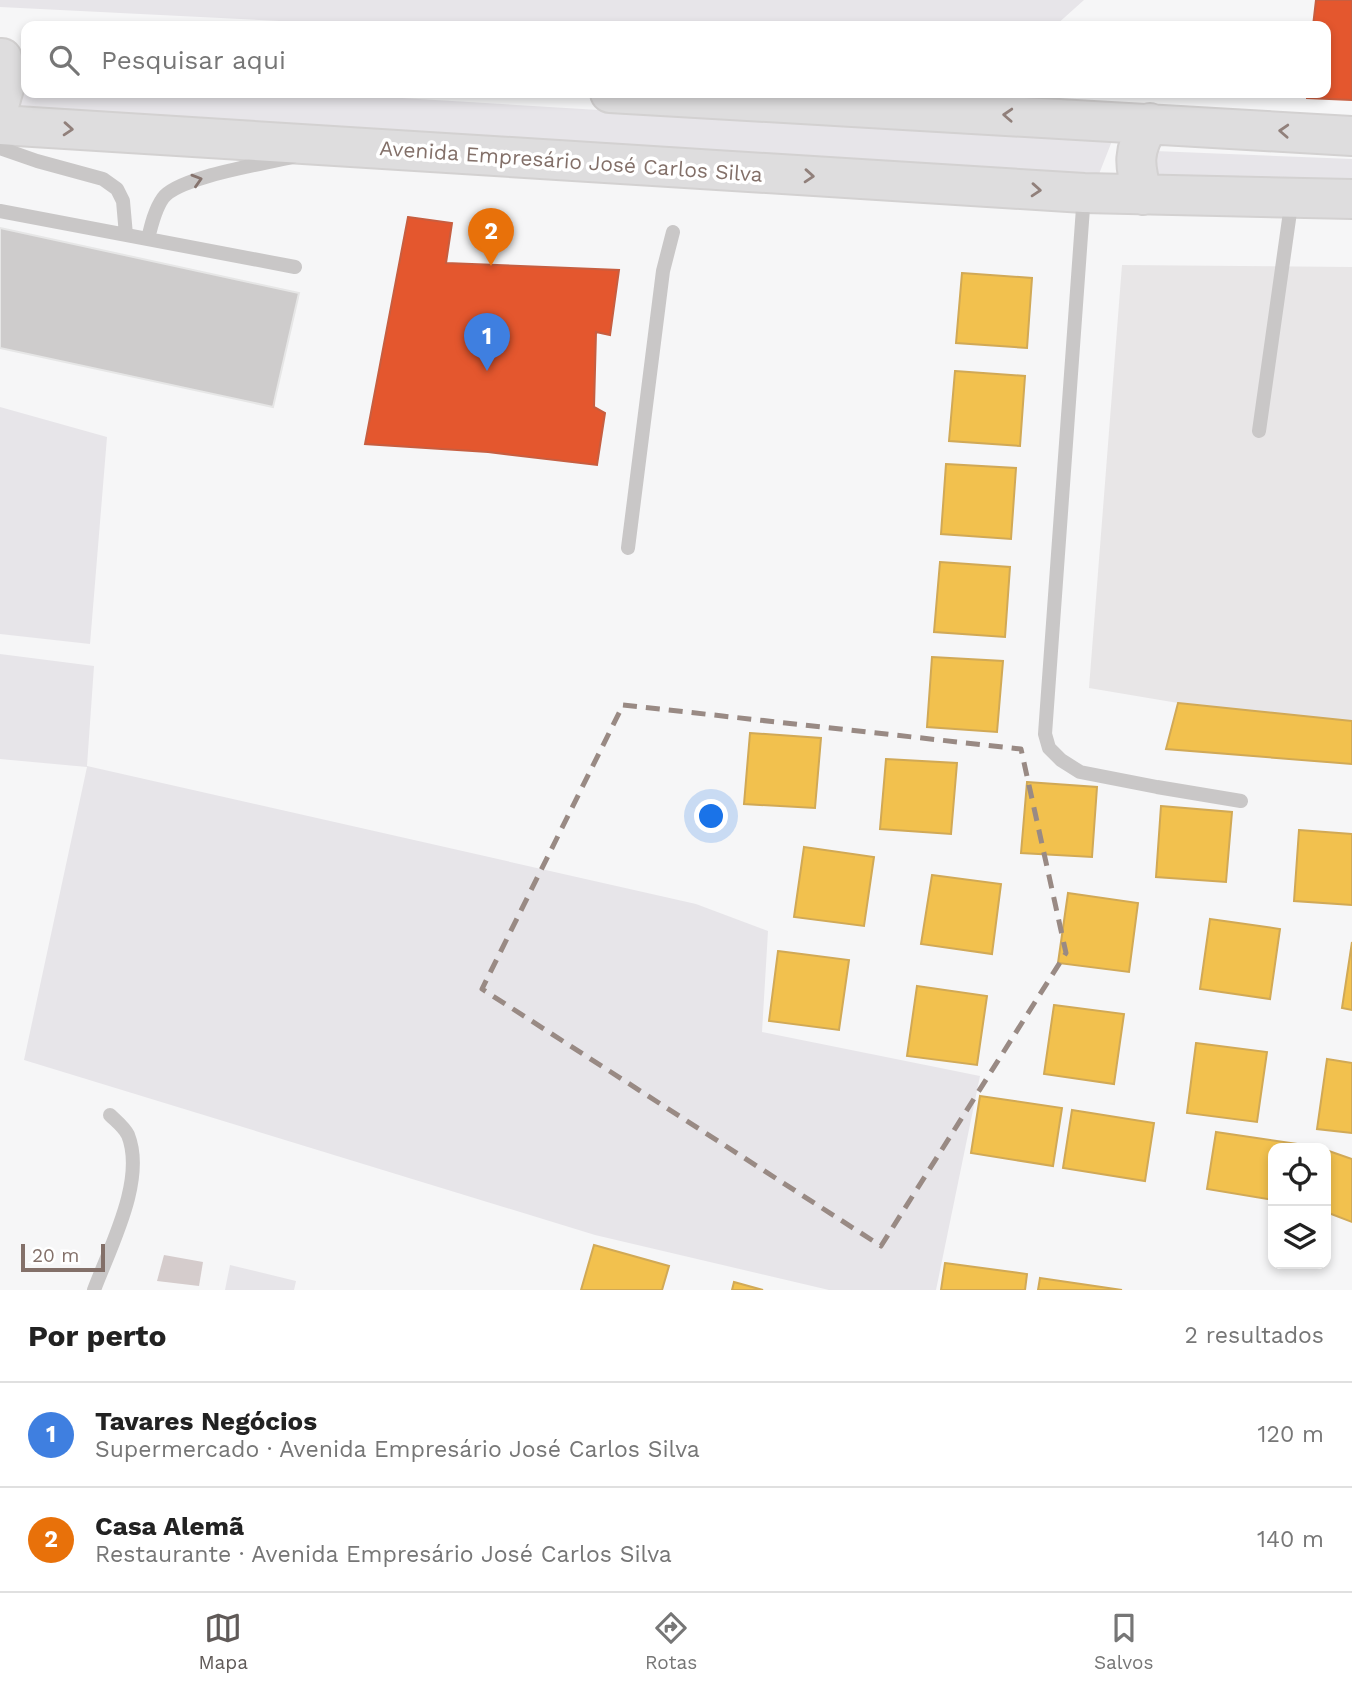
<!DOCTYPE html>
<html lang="pt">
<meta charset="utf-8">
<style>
body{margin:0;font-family:"Work Sans",sans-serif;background:#f2f2f2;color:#222}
.controls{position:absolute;right:21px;bottom:21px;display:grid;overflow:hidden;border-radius:14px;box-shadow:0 4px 10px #0003}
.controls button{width:63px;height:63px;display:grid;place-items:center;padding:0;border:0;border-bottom:2px solid #e0e0e0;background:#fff;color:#222;font:35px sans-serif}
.scale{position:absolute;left:21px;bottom:18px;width:84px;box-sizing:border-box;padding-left:7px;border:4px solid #837069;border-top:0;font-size:19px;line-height:24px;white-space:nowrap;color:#837069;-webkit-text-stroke:5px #fff;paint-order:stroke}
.you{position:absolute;left:712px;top:817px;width:24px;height:24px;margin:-18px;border:5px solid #fff;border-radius:50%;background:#1a73e8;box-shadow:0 0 0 10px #1a73e833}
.badge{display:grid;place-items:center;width:46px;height:46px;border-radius:50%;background:#605a58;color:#fff;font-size:23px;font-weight:700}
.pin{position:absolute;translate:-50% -58px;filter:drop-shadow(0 2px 4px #0008)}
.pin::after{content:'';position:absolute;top:37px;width:24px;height:21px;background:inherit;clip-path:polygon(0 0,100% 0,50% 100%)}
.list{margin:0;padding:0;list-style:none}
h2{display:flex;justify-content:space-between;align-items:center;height:91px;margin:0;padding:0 28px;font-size:30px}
h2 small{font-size:23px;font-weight:400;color:#767676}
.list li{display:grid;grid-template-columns:46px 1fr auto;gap:21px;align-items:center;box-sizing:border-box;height:105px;padding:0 28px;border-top:2px solid #e0e0e0}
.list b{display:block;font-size:26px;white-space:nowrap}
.list p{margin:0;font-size:23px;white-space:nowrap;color:#767676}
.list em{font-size:23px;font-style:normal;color:#767676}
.icon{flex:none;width:38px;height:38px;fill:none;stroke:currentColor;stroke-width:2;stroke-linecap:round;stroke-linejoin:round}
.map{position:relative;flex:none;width:1352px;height:1290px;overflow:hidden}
.search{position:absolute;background:#fff;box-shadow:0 4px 10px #0003;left:21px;right:21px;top:21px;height:77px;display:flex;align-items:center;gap:18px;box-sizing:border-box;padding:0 24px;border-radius:14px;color:#767676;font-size:26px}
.sheet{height:301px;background:#fff}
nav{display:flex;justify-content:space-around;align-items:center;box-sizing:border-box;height:98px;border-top:2px solid #e0e0e0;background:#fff;font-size:19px;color:#767676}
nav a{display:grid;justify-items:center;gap:4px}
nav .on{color:#605a58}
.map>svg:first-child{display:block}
.built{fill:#e8e6e7}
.green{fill:#e7e5e9}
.water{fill:#d5cccc}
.homes{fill:#f2c14e;stroke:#d1a956;stroke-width:2}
.shops{fill:#e4572e;stroke:#c75e40;stroke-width:2}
.building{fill:#cecccc;stroke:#e6e6e6;stroke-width:2}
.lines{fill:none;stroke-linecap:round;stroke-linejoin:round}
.secondary-casing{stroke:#d3d1d1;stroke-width:42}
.service{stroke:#c9c7c7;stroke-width:14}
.secondary{stroke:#deddde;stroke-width:38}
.oneway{stroke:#91807b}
.oneway2{stroke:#86746e}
.marked{fill:none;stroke:#998a84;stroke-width:5;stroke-dasharray:14 9;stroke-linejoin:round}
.labels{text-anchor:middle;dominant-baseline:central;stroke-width:7;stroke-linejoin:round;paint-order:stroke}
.street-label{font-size:21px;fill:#837069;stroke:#fff}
</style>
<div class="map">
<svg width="1352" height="1290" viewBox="0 0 1352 1290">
<rect width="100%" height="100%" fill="#f6f6f7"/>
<!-- built -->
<path class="built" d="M1122,265l230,2v454l-174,-18 -89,-15z"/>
<!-- green -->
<path class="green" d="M0,0h1084l-29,26h-675l-380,-19z
M22,75h4v18h293l793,48 -13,33 -1079,-68z
M1155,151l197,8v29l-198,-11z
M0,407l107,30 -17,207 -90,-10z
M0,654l94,12 -7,100 609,138 72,27 -6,101 218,44 -44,214h-107l-234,-55 -571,-175 63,-293 -87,-8z
M230,1265l66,16 -2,9h-69z"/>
<!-- water -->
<path class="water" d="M164,1255l39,7 -4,24 -42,-5z"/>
<!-- homes -->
<path class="homes" d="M962,273l70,5 -5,70 -71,-5z
M955,371l70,5 -5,70 -71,-5z
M946,464l70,4 -5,71 -70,-5z
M940,562l70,5 -5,70 -71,-5z
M932,657l71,4 -6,71 -70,-5z
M1178,703l174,18v43l-186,-15z
M750,733l71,5 -6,70 -71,-4z
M886,759l71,4 -6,71 -71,-5z
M1027,782l70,5 -5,70 -71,-4z
M1161,806l71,6 -6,70 -70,-5z
M1299,830l53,4v71l-58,-4z
M804,847l70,10 -10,69 -70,-9z
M932,875l69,9 -9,70 -71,-10z
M1068,893l70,10 -9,69 -71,-9z
M1210,919l70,10 -10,70 -70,-10z
M1352,942v68l-10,-2z
M778,951l71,9 -10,70 -70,-9z
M917,986l70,10 -10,69 -70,-9z
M1054,1005l70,9 -10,70 -70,-10z
M1196,1043l71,9 -10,70 -70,-9z
M1327,1059l25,4v70l-35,-4z
M980,1096l82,12 -9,58 -82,-13z
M1072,1110l82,13 -9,58 -82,-13z
M1216,1132l82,12 -1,4h-24v52l-66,-11z
M1326,1150l26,9v63l-26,-10z
M594,1245l75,21 -7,24h-81z
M945,1263l82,11 -2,16h-84z
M1040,1278l82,12h-84z
M734,1282l29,8h-31z"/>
<!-- shops -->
<path class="shops" d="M1316,0h36v100l-45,-2v-5h19v-67h-13z
M408,217l44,6 -6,40 173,7 -9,65 -14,-3 -2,75 11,6 -8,52 -109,-13 -123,-8z"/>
<!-- building -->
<path class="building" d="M0,228l299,65 -26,114 -273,-59z"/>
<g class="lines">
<!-- secondary casing -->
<g class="secondary-casing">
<path id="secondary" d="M610,93l742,43
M0,102l6,-21 -4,-23
M0,125l1084,68 268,6
M1143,195c-9,-29 -11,-45 7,-72"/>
</g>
<!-- service -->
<path class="service" d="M0,148l37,13 66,18 14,10 6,12 3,34
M1084,194l-39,540 4,14 12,12 19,12 77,15 84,14
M0,211l295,56
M148,239c3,-13 7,-30 15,-41 15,-21 101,-34 129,-41
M1259,431l33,-233
M628,548l35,-277 10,-39
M94,1290c16,-43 52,-110 34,-155 -4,-8 -12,-14 -18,-20"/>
<!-- secondary -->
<use href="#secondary" class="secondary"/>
</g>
<!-- one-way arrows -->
<defs><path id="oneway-chevron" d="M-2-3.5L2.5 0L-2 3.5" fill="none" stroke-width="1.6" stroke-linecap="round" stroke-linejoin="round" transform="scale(1.75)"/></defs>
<g class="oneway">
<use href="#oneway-chevron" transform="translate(1008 115) rotate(-177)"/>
<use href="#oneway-chevron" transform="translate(68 129) rotate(4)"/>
<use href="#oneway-chevron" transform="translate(1284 131) rotate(-177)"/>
<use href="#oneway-chevron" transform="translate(809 176) rotate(4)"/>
<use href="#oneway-chevron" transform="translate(1036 190) rotate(4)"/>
</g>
<use class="oneway2" href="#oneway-chevron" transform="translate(197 180) rotate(-17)"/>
<!-- marked area -->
<path class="marked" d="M623,705l398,44 45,204 -185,293 -399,-257z"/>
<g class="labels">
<!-- street labels -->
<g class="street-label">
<text transform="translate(571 161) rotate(4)">Avenida Empresário José Carlos Silva</text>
</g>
</g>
</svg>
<div class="controls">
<button><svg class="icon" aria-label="locate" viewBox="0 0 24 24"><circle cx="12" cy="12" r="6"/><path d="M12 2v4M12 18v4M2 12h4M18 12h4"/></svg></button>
<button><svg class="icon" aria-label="layers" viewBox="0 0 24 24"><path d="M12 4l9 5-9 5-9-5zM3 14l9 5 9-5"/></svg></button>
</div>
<div class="scale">20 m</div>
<div class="you"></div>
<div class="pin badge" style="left:487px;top:371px;background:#3f7fe0">1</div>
<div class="pin badge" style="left:491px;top:266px;background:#e8710a">2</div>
<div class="search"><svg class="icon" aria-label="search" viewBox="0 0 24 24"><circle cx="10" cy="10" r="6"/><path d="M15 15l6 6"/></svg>Pesquisar aqui</div>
</div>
<section class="sheet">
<h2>Por perto<small>2 resultados</small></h2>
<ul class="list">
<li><span class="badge" style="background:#3f7fe0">1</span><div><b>Tavares Negócios</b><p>Supermercado · Avenida Empresário José Carlos Silva</p></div><em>120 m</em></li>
<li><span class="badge" style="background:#e8710a">2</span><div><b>Casa Alemã</b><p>Restaurante · Avenida Empresário José Carlos Silva</p></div><em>140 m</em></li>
</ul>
</section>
<nav>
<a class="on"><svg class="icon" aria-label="map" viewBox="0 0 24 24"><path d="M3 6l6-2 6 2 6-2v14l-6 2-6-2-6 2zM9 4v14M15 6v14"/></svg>Mapa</a>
<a><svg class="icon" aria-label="directions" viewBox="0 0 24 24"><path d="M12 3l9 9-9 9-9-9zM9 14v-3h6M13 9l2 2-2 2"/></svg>Rotas</a>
<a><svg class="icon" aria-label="saved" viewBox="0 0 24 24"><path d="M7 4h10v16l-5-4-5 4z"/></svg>Salvos</a>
</nav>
